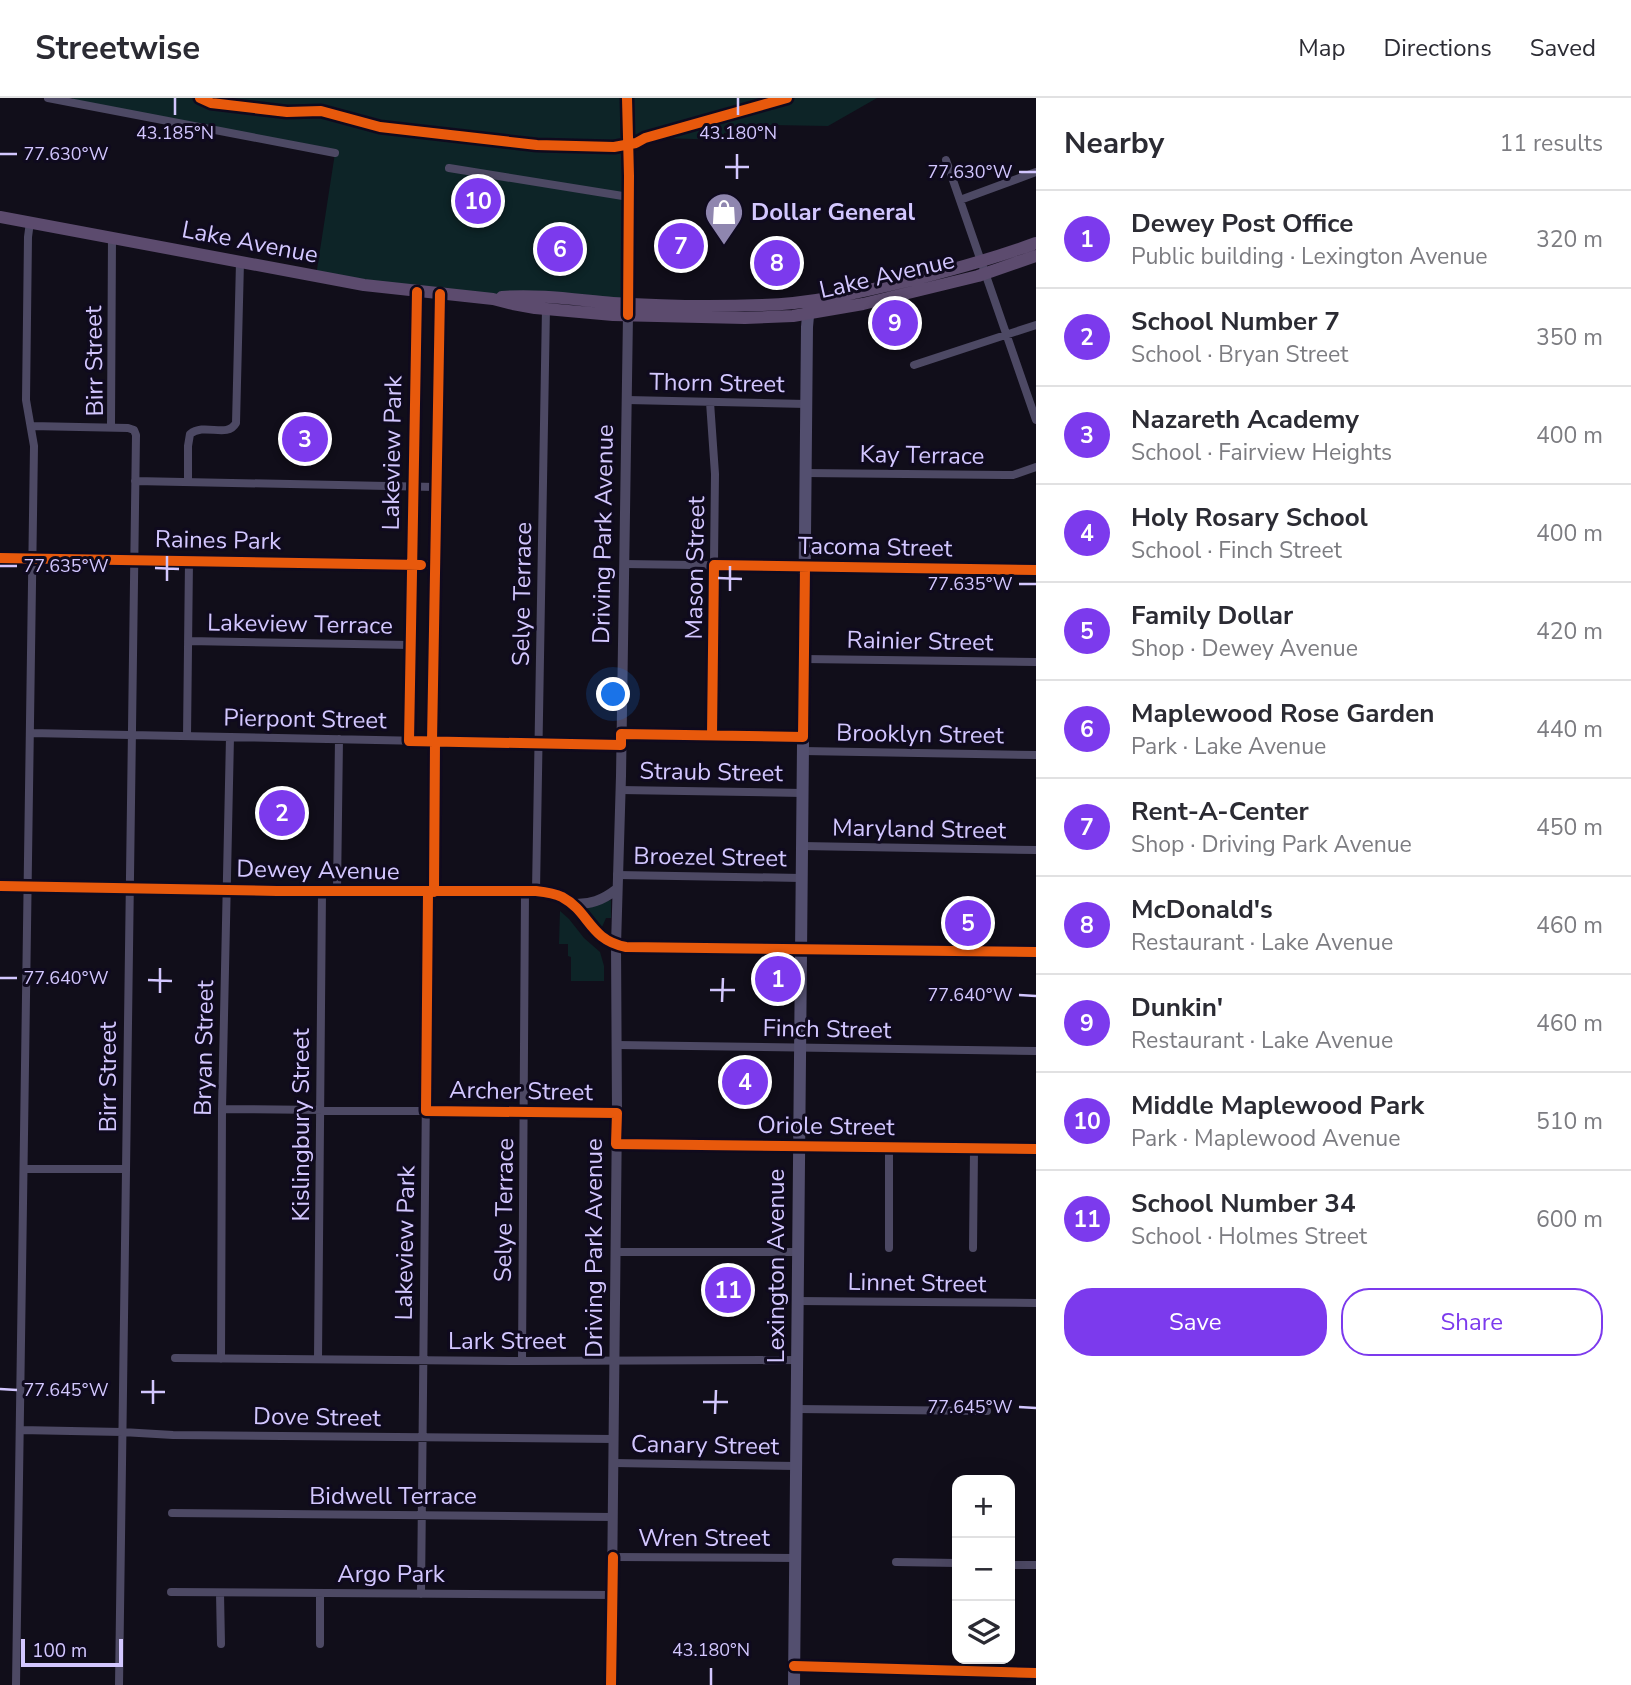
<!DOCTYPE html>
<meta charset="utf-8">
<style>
body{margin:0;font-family:"Nunito Sans",sans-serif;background:#f7f7f7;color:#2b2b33}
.controls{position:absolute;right:21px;bottom:21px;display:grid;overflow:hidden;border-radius:14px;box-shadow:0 7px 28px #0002}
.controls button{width:63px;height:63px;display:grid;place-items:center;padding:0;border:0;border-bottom:2px solid #e1e1e2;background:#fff;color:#2b2b33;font:35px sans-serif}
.scale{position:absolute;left:21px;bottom:18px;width:102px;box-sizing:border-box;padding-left:7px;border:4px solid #d3c7ff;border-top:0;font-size:19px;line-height:24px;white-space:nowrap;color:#d3c7ff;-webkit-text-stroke:5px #0f0a1e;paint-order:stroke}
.you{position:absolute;left:614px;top:597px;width:24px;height:24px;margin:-18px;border:5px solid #fff;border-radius:50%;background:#1a73e8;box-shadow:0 0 0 10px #1a73e833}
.badge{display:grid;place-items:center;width:46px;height:46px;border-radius:50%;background:#7c3aed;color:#fff;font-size:23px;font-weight:700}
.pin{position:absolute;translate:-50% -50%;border:4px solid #fff;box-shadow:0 2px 7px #0006}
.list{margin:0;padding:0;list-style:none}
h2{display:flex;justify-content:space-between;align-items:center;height:91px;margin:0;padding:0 28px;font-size:30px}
h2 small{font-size:23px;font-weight:400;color:#7c7c81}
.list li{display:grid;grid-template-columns:46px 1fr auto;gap:21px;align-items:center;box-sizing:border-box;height:98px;padding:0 28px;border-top:2px solid #e1e1e2}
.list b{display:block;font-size:26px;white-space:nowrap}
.list p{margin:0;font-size:23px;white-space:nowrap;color:#7c7c81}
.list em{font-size:23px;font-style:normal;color:#7c7c81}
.actions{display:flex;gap:14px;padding:21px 28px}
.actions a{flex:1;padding:16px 0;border:2px solid #7c3aed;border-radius:28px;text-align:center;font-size:24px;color:#7c3aed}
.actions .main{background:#7c3aed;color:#fff}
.icon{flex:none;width:38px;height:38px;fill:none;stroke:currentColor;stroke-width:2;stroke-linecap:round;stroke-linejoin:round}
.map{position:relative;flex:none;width:1036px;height:1587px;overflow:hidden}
header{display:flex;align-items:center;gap:42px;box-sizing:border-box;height:98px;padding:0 35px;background:#fff;border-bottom:2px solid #e1e1e2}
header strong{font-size:33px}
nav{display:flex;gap:38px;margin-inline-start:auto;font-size:24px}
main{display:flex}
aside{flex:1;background:#fff}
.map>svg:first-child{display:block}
.green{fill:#0d2427}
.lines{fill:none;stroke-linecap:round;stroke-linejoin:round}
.minor{stroke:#4d4964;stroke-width:8}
.tertiary{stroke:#4d4964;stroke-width:10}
.secondary{stroke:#534f6f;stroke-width:12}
.primary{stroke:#5c4b6e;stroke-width:12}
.cycleway-casing{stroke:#0f0a1e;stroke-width:15}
.cycleway{stroke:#e8590c;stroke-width:10}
.ticks{fill:none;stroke:#d3c7ff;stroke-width:2.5}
.labels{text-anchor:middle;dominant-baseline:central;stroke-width:6;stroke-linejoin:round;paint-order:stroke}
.poi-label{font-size:24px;font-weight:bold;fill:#d3c7ff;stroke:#0f0a1e;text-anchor:start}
.street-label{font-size:24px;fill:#d3c7ff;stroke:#0f0a1e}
.ticks-label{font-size:18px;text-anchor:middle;fill:#d3c7ff;stroke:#0f0a1e;stroke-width:6;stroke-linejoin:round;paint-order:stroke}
</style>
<header>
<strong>Streetwise</strong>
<nav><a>Map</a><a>Directions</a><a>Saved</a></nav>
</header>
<main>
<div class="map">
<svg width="1036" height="1587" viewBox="0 0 1036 1587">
<rect width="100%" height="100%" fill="#110e1a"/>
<!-- green -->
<path class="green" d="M73,0h804l-49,28 -57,-1 -47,8 -1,7 -61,-2 -33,9 -1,157 -122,-7 -190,-21 19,-123 -263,-51z
M611,802v18h-5l-4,9 -15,-19z
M560,813l9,8 15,19 16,14 4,14v15h-33v-24l-3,-1v-12h-9z"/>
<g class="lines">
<!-- minor -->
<path class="minor" d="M48,0l287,55
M946,62l90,260
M449,70l180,29
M960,102l76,-28
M914,267l122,-40
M627,302l179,4
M710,304l5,72 -3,261
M31,328l97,2 6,2 2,5 -17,1250
M111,328l1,-189
M806,375l199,2h8l23,-8
M135,383l301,6
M188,384v-36l2,-12c15,-12 37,5 46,-11l4,-161
M0,460l435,7
M624,466l412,6
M188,543l222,4
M804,561l232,3
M30,635l591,12
M621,636l182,3
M187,638l2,-175
M409,643l8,-449
M432,643l8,-447
M803,653l233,4
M620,692l182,3
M802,748l234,4
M617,777l184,3
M337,793l2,-152
M536,793l10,-584
M434,794l1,-151
M617,947l419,6
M222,1011l395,4
M616,1046l420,5
M24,1071h102
M889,1150v-101
M973,1150l1,-99
M615,1154h183
M797,1203l239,2
M175,1260l347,3 275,-1
M221,1261l1,-250 8,-372
M318,1261l4,-468
M522,1263l3,-469
M796,1311l191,2
M20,1332l102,2 51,3 441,4
M614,1365l182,3
M172,1415l441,4
M613,1459l182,1
M896,1464l61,1
M1010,1467h26
M171,1494l441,3
M220,1495l1,51
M320,1495v51
M421,1496l7,-702
M794,1568l242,7
M16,1587l18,-1239 -8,-46 2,-163 2,-15"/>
<!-- tertiary -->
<path class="tertiary" d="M0,788l277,5h259c9,1 18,2 26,6 28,15 27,43 64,50l410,5
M572,806c18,1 31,-4 45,-15
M611,1587l6,-572 -1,-168 5,-169 7,-461"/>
<!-- secondary -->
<path class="secondary" d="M627,0l2,78 -1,139
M794,1587l13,-1358 2,-22"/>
<!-- primary -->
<path class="primary" d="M0,119l364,68 129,14 20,5 22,4 78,7 132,3 48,-2 70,-12 115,-28 58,-20
M502,199c37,-3 75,3 111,6 48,3 101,4 149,2 48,-1 95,-12 141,-23 45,-11 89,-23 133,-39"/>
<!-- cycleway casing -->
<g class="cycleway-casing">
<path id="cycleway" d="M200,0l11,5 76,9 34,-1 59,16 157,18 77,2 22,-4 9,-5 142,-40
M627,0l2,78 -1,139
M417,194l-8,449 212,4v-11l182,3 2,-170
M0,460l421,7
M712,637l2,-170 322,5
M432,643l8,-447
M0,788l277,5h259c9,1 18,2 26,6 28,15 27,43 64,50l410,5
M428,794l-2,219 191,2 -1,31 420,5
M434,794l1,-151
M794,1568l242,7
M611,1587l2,-128"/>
</g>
<!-- cycleway -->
<use href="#cycleway" class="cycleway"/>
</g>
<!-- ticks -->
<path class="ticks" d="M175,17v-17M738,17v-17M0,56h17M725,69h24M1019,74h17M737,81v-25M0,468h17M155,470l24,1M718,480l24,1M167,483v-25M1019,486h17M730,493v-25M0,880h17M148,882l24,1M710,892h25M160,895v-25M1019,897l17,1M722,904l1,-24M0,1291l17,1M141,1294h24M703,1304h25M153,1306v-24M1019,1309l17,1M715,1316l1,-24M711,1587v-17"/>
<!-- icons -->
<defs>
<g id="shop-pin" transform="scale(2.0125)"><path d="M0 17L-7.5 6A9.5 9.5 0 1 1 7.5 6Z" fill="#8f86af" stroke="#0f0a1e"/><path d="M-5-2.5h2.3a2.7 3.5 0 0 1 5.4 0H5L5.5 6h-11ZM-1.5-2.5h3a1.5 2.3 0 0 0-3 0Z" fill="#fff"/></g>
</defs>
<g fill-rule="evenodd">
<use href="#shop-pin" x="724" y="114"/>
</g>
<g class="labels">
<!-- poi labels -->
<g class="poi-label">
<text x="751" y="114">Dollar General</text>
</g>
<!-- street labels -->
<g class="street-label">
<text transform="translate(250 144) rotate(11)">Lake Avenue</text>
<text transform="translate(887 177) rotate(-13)">Lake Avenue</text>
<text transform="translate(94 263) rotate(-91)">Birr Street</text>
<text transform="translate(717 285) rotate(1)">Thorn Street</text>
<text transform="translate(392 355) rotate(-89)">Lakeview Park</text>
<text transform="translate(922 357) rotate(1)">Kay Terrace</text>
<text transform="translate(603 436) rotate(-89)">Driving Park Avenue</text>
<text transform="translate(218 442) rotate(1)">Raines Park</text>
<text transform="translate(875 449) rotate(1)">Tacoma Street</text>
<text transform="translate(695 470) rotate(-89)">Mason Street</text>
<text transform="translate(522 496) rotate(-89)">Selye Terrace</text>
<text transform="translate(300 526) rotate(1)">Lakeview Terrace</text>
<text transform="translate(920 543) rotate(1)">Rainier Street</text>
<text transform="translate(305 621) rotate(1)">Pierpont Street</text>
<text transform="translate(920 636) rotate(1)">Brooklyn Street</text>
<text transform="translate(711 674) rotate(1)">Straub Street</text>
<text transform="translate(919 731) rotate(1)">Maryland Street</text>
<text transform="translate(710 759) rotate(1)">Broezel Street</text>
<text transform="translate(318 772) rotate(1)">Dewey Avenue</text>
<text transform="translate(827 931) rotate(1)">Finch Street</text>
<text transform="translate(204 950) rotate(-89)">Bryan Street</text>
<text transform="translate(108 979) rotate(-90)">Birr Street</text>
<text transform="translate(521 993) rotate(1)">Archer Street</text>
<text transform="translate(301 1027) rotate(-90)">Kislingbury Street</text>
<text transform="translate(826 1028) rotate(1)">Oriole Street</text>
<text transform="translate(504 1112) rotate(-89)">Selye Terrace</text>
<text transform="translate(405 1145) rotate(-89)">Lakeview Park</text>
<text transform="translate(594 1150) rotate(-90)">Driving Park Avenue</text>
<text transform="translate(776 1168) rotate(-90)">Lexington Avenue</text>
<text transform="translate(917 1185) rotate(1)">Linnet Street</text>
<text x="507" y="1243">Lark Street</text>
<text transform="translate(317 1319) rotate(1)">Dove Street</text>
<text transform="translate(705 1347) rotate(1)">Canary Street</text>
<text x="393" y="1398">Bidwell Terrace</text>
<text x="704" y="1440">Wren Street</text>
<text x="391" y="1476">Argo Park</text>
</g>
</g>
<g class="ticks-label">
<text x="175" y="41">43.185°N</text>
<text x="738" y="41">43.180°N</text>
<text x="66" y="62">77.630°W</text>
<text x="970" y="80">77.630°W</text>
<text x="66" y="474">77.635°W</text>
<text x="970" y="492">77.635°W</text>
<text x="66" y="886">77.640°W</text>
<text x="970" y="903">77.640°W</text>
<text x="66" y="1298">77.645°W</text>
<text x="970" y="1315">77.645°W</text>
<text x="711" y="1558">43.180°N</text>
</g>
</svg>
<div class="controls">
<button>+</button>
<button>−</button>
<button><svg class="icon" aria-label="layers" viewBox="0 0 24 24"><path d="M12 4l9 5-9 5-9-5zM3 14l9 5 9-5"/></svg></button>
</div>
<div class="scale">100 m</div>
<div class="you"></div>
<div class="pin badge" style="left:778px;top:881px">1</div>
<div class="pin badge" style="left:282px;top:715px">2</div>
<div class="pin badge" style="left:305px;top:341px">3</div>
<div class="pin badge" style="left:745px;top:984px">4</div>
<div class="pin badge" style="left:968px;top:825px">5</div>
<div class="pin badge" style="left:560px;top:151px">6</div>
<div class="pin badge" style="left:681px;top:148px">7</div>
<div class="pin badge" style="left:777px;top:165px">8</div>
<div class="pin badge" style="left:895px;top:225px">9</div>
<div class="pin badge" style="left:478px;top:103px">10</div>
<div class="pin badge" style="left:728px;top:1192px">11</div>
</div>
<aside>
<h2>Nearby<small>11 results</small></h2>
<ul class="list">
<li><span class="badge">1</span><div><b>Dewey Post Office</b><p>Public building · Lexington Avenue</p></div><em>320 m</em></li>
<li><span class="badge">2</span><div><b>School Number 7</b><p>School · Bryan Street</p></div><em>350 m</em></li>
<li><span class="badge">3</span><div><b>Nazareth Academy</b><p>School · Fairview Heights</p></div><em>400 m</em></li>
<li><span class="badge">4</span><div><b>Holy Rosary School</b><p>School · Finch Street</p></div><em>400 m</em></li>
<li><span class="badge">5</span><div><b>Family Dollar</b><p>Shop · Dewey Avenue</p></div><em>420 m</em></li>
<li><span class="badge">6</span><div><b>Maplewood Rose Garden</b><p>Park · Lake Avenue</p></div><em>440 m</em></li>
<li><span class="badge">7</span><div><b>Rent-A-Center</b><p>Shop · Driving Park Avenue</p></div><em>450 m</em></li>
<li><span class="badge">8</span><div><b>McDonald's</b><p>Restaurant · Lake Avenue</p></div><em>460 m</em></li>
<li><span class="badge">9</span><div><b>Dunkin'</b><p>Restaurant · Lake Avenue</p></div><em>460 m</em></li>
<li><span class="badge">10</span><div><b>Middle Maplewood Park</b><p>Park · Maplewood Avenue</p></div><em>510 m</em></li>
<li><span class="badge">11</span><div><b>School Number 34</b><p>School · Holmes Street</p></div><em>600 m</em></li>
</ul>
<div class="actions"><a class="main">Save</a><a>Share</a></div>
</aside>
</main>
